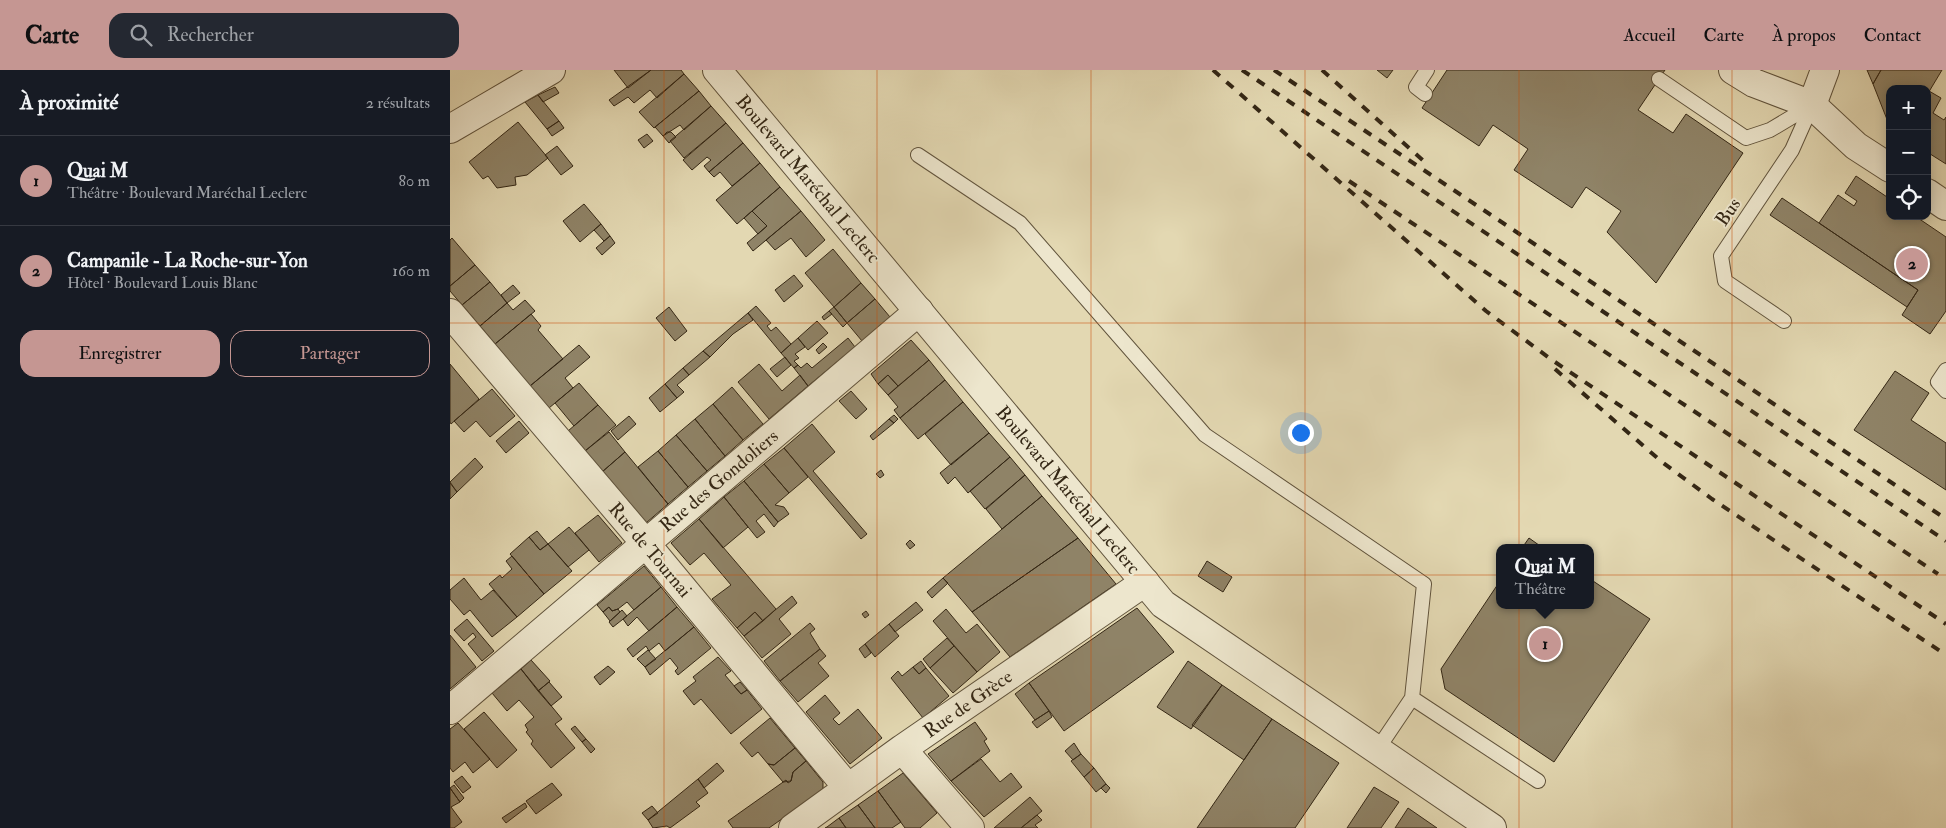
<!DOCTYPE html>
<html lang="fr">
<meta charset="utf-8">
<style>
body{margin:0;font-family:"IM FELL Double Pica",serif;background:#242831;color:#f1f3f6}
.controls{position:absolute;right:15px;top:15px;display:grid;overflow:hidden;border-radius:10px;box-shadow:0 2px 12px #0003}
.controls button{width:45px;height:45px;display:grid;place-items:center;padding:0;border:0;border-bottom:1px solid #363941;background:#171b24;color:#f1f3f6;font:25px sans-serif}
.you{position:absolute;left:850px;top:362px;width:18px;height:18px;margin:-12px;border:4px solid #fff;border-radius:50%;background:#1a73e8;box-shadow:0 0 0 8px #1a73e833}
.badge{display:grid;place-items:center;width:32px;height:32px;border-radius:50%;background:#c59692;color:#111;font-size:16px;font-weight:700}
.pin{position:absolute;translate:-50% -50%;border:2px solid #fff;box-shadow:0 1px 5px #0006}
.popup{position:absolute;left:1046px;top:474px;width:98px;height:65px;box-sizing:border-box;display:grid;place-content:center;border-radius:10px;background:#171b24;filter:drop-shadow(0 1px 4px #0005);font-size:16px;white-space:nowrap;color:#9ea1a6}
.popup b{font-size:19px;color:#f1f3f6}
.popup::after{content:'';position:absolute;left:50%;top:100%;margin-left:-10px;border:10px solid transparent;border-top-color:#171b24}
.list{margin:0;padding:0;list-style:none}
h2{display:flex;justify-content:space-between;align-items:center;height:65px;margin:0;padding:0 20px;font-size:21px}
h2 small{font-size:16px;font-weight:400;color:#9ea1a6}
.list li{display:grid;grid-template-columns:32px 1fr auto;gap:15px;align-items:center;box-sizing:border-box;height:90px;padding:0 20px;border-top:1px solid #363941}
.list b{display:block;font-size:19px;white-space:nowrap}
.list p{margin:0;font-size:16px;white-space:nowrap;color:#9ea1a6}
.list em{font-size:16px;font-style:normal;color:#9ea1a6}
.actions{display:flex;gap:10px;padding:15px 20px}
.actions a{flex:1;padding:11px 0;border:1px solid #c59692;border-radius:15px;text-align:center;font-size:18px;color:#c59692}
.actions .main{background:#c59692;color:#111}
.icon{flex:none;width:28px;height:28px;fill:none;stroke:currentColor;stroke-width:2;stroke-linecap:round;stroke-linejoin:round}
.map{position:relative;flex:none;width:1496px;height:758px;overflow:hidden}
header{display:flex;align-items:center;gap:30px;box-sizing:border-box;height:70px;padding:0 25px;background:#c59692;color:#111}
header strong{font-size:24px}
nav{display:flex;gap:28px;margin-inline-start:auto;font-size:18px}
.search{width:350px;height:45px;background:#242831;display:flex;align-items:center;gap:12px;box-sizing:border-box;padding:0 18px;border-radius:15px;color:#9ea1a6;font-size:19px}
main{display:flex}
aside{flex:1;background:#171b24}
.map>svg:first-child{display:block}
.building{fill:#8f8367;stroke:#342715}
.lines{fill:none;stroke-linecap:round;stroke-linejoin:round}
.service-casing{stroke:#60533c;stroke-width:16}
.minor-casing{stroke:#60533c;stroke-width:30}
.tertiary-casing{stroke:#60533c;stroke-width:30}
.service{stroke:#ede6cd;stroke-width:14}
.minor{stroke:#ede6cd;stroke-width:28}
.tertiary{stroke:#ede6cd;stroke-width:28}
.rail{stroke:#342715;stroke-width:4;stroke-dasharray:9 9;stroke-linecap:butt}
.grid{fill:none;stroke:#cd520d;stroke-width:1;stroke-opacity:0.55}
.labels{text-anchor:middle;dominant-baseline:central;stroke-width:4;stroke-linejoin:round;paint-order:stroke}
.street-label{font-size:19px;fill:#342715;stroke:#ede6cd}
</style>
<header>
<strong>Carte</strong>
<div class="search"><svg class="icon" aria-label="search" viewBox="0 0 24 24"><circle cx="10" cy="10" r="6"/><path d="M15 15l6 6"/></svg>Rechercher</div>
<nav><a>Accueil</a><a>Carte</a><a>À propos</a><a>Contact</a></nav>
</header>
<main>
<aside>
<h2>À proximité<small>2 résultats</small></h2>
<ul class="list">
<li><span class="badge">1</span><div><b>Quai M</b><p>Théâtre · Boulevard Maréchal Leclerc</p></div><em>80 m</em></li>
<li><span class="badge">2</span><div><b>Campanile - La Roche-sur-Yon</b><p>Hôtel · Boulevard Louis Blanc</p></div><em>160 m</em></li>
</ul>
<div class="actions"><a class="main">Enregistrer</a><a>Partager</a></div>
</aside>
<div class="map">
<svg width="1496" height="758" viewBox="0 0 1496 758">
<rect width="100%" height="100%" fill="#e3d8b2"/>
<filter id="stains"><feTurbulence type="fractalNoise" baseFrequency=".004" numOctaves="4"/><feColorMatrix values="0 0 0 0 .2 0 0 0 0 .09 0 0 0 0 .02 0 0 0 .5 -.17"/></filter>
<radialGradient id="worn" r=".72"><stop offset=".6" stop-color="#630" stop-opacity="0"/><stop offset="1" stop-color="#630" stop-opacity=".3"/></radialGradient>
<!-- building -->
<path class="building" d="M164,0h37l-23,18z
M201,0h30l3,4 -27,24 -7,-8 -16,13 -6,-6 -14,9 -5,-6z
M927,0h16l-6,8z
M997,0h218l-27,40 35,23 13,-19 57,39 -87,130 -49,-51 14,-21 -35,-24 -14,21 -58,-38 14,-21 -35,-24 -14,21 -57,-38z
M1417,0h14l-8,14z
M1431,0h61l-15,25v-6h-37v38l-17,-43z
M234,4l15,17 -45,37 -15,-16z
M105,17l4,6 -16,9 -5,-7z
M249,21l12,15 -27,24 -4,-5 -17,11 -8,-9z
M1479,21l12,7 -8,15 11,7 2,-3v47l-19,-12v-57z
M88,25l21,26 -12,8 -22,-27z
M261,36l15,17 -42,35 -14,-17z
M109,51l5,7 -12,8 -5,-7z
M68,52l30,36 -21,17 -12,2 1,8 -19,3 -9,-12 -5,3 -14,-17z
M276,53l17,20 -34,29 -5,-6 7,-6 -4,-3 -15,13 -9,-10z
M217,62h4l5,5 -7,6 -6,-7z
M197,64l6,7 -9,7 -6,-8z
M293,73l17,20 -28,23 -12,-14 -6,5 -5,-5z
M107,76l16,20 -12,9 -16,-20z
M310,93l20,24 -43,37 -21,-24z
M1406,106l34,23v17h25l31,21v74l-16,23 -28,-19 16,-25 -99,-67 19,-28 16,11 3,-5 -12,-8z
M330,117l21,24 -48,40 -6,-8 20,-17 -15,-15z
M1332,128l136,92 -11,17 -137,-92z
M134,134l17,20 -21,18 -17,-21z
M302,141l15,15 -9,8 -14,-16z
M351,141l24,29 -19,17 -15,-19 -16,12 -9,-10z
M151,154l9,12 -6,5 -10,-11z
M160,166l5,7 -13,12 -6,-7z
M2,168l23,27 -25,21v-46z
M383,179l28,34 -27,24 -29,-34z
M25,195l15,17 -28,23 -12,-14v-5z
M344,205l9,11 -19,16 -9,-12z
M40,212l17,21 -27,23 -18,-21z
M411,213l14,16 -28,24 -13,-16z
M63,215l7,8 -13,10 -6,-8z
M425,229l15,18 -28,24 -15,-18z
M75,230l10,11 -40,33 -15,-18 27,-23 6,7z
M306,236l15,17 -4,3 4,5 5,-4 15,17 -10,9 -33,-40z
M219,237l18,24 -12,10 -19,-23z
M384,237l13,16 -4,4 -14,-16z
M379,241l3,3 -8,6 -2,-3z
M298,243l5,7 -20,14 -23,23 -7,-6z
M81,244l10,12 -3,4 25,29 -33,27 -35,-42z
M367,251l11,12 -20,17 -10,-12z
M348,268l7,9 -10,7 4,4 -5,3 4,4 -4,3 -13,-15z
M398,268l7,9 -47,39 -14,-18 4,-3 3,3 6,-5 5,5z
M461,270l18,20 -31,26 -10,-11 -10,9 -7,-10z
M373,273l4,4 -8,7 -3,-4z
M129,275l11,12 -25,21 8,10 -24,20 -19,-22z
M253,281l7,6 -21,18 -6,-7z
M335,287l6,8 -14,12 -7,-8z
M479,290l16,20 -45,38 -6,-8 4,-3 -10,-12z
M0,294l29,35 -28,25 -1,-2z
M309,294l23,27 18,-16 8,11 -39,33 -31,-37z
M233,298l6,7 -12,10 7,7 -7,6 -12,-14z
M1445,301l34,22 -18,27 35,23v47l-92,-60z
M438,305l10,11 -10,9 -10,-11z
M495,310l18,22 -45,37 -18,-21z
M129,313l19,22 -24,21 -19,-23z
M215,314l12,14 -17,14 -11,-14z
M282,317l31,37 -20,16 -30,-36z
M42,319l23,27 -25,21 -14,-16 -12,11 -10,-11z
M401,321l16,18 -11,10 -17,-18z
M513,332l26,31 -38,32 -26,-31z
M263,334l30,36 -18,16 -30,-37z
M148,335l18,20 -31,26 -17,-20z
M444,345l4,4 -4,4 -5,-4z
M179,346l7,8 -18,16 -7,-9z
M245,349l30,37 -18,15 -31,-36z
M439,349l5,4 -21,17 -3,-4z
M69,351l10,12 -23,20 -10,-12z
M362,354l23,28 -22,19 54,63 -6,5 -77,-91z
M159,362l16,20 -23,20 -17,-21z
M539,363l21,24 -42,36 -13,-16 -7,7 -8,-11z
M226,365l31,36 -19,16 -30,-36z
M334,378l24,29 -19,16 -25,-29z
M208,381l30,36 -20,17 -30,-37z
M175,382l43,52 -22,19 -44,-51z
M560,387l15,18 -40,34 -15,-18z
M25,388l8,9 -26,25 -7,-10z
M314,394l25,29 -14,12 9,2 5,7 -11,8 -34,-41z
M431,400l3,5 -4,3 -4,-4z
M575,405l17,21 -40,33 -16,-20z
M294,411l34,41 -4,5 -10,-13 -8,7 9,11 -8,6 -33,-41z
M0,413l7,9 -7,7z
M592,426l36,42 -106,74 -29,-34z
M274,427l24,30 -25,21 -24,-29z
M148,445l24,28 -23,19 -24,-29z
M249,449l77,90 -13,12 -8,-9 -18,16 -25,-29 19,-14 -27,-32 -14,12 -19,-22z
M119,457l20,23 -21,17 -20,-23z
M87,461l11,13 -8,6 -11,-13z
M79,467l11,13 8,-6 24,27 -28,23 -34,-40z
M628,468l38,46 -106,73 -38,-45z
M1079,468l14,10h-21z
M460,470l5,5 -5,4 -4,-5z
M62,486l32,38 -27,23 -28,-33 11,-9 2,3 10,-9 -6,-8z
M757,491l25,16 -9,15 -25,-16z
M194,496l17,21 -27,23 -7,-8 -9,7 -6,2 -3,-4 -6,5 -6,-7z
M14,508l17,22 12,-10 24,27 -25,20 -22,-27 -6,5 -14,-16v-9z
M493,508l5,5 -16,15 -5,-6z
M1140,509l60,40 -96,143 -109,-73 -4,-20 59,-88v24h90z
M211,517l16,20 -28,24 -12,-14 -9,9 -5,-7z
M342,526l5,7 -18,16 12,15 -29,24 -18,-22z
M466,532l7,8 -28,22 -6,-8z
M159,537l3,4 6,-2 2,3 -10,9 -7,-9z
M227,537l17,20 -29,24 -6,-8 -10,8 -3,-5 -13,11 -6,-8z
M687,538l37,44 -110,79 -35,-48z
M496,539l20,24 11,-9 23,28 -23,20 -44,-51z
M172,540l5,6 -14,11 -4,-5z
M416,541l3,4 -4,3 -3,-4z
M305,542l8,9 -19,15 -7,-8z
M17,549l27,32 -12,10 -14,-17 8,-7 -3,-4 -9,8 -10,-11z
M360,553l5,6 -5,4 10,16 -40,32 -16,-20z
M439,554l10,12 -24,21 -10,-13z
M244,557l17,21 -33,27 -3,-4 3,-3 -8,-10 -20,17 -5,-8z
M0,565l26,32 -26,22z
M497,568l7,8 -24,22 -7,-9z
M415,574l6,9 -6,5 -6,-9z
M504,576l23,26 -24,21 -23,-25z
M370,579l6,7 -8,7 11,13 -31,26 -18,-21z
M198,580l8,9 -11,8 -8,-8z
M268,587l13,14 -6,4 16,19 6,-4 15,19 -31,25 -30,-35 -7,6 -11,-14 13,-10 -3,-4z
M81,590l19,21 -12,10 -17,-22z
M471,591l5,7 -7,6 -6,-7z
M738,591l34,24 -31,44 -34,-22z
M158,596l7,6 -15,13 -6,-8z
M463,597l6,7 7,-6 23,28 -26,22 -32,-40 7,-7 4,5z
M71,599l41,50 -7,5 20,24 -24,20 -20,-24 2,-3 -7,-9 2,-2 -3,-5 9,-8 -15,-17 -12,11 -15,-18z
M99,612l13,15 -11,9 -13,-15z
M290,612l7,8 -6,4 -7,-8z
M579,613l20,28 -14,9 -20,-26z
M772,615l50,34 -28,41 -52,-35z
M375,625l15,18 -7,6 6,6 19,-16 24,29 -32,26 -44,-52z
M599,641l3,6 -15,11 -5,-6z
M34,642l33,38 -20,18 -33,-39z
M320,648l25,30 -21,17 -6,-1 -10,-12 -6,5 -12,-14z
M822,649l67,44 -44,65h-98z
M525,652l12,17 -3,2 6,10 -39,30 -23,-27z
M8,653l32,36 -17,14 -8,-11 -12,10 -3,-4v-39z
M125,656l11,13 -4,3 -11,-13z
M136,669l9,10 -4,4 -9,-11z
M624,673l7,11 -8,6 -8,-9z
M345,678l11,13 -13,11 -2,9 -8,1 -15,-18 6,1z
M631,684l13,14 -10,9 -13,-16z
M531,689l19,23 11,-9 11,14 -38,30 -33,-36z
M356,691l17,21v8l-54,38h-36l-5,-7 58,-41 2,3 3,-2 2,-9z
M267,693l7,8 -20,17 -6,-9z
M644,698l12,16 -10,8 -12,-15z
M453,703l34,40 -17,15h-15l-27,-37z
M12,706l9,11 -8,6 -9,-11z
M248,709l10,14 -12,9 4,4 -30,22 -3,-2 -14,2 -5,-8z
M102,713l10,12 -26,19 -10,-13z
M656,714l4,4 -4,5 -5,-5z
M4,715l10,13 -4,4 -10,-14z
M924,717l25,15 -18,26h-34z
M0,718l10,14 -9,5 11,15 -8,6h-4z
M428,721l23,31 -9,6h-17l-17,-23z
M580,727l12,14 -21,17h-27z
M75,733l2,4 -21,16 -4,-5z
M408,735l17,23h-29l-7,-10z
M202,736l6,7 -10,7 -6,-7z
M958,738l29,20h-42z
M587,745l5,5 -7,5 3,3h-17z
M389,748l7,10h-21l2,-1z"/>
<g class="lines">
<!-- service casing -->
<g class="service-casing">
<path id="service" d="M1209,9l87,59 24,-8 42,-25
M975,24l-9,-7 11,-17
M468,85l102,68 185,212 219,149 -12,114
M1334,251l-59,-40 -4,-25 71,-106 20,-45
M1496,300l-8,12 8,9
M927,680l35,-52 126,83"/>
</g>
<!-- minor casing -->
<g class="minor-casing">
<path id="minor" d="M1362,35l44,41 34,22
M0,59l101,-59
M1477,123l19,13
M0,243l196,231 202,244
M0,640l469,-399
M452,679l68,79
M343,758l109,-79 243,-167"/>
</g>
<!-- tertiary casing -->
<g class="tertiary-casing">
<path id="tertiary" d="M267,0l446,534 329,224
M1283,0l21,13 58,22 13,-35"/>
</g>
<!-- service -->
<use href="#service" class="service"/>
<!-- minor -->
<use href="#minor" class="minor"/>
<!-- tertiary -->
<use href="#tertiary" class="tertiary"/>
<!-- rail -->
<path class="rail" d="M763,0l273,241 66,49 394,264
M792,0l704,471
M824,0l672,449
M872,0l106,95
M899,111l589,393
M1105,299l107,93 50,37 234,156"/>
</g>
<!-- grid -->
<path class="grid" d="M214,0v758M427,0v758M641,0v758M855,0v758M1069,0v758M1282,0v758M0,253h1496M0,505h1496"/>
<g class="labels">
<!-- street labels -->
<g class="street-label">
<text transform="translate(358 109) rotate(50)">Boulevard Maréchal Leclerc</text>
<text transform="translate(1278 142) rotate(-56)">Bus</text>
<text transform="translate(269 411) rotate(-40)">Rue des Gondoliers</text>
<text transform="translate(618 420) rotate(50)">Boulevard Maréchal Leclerc</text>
<text transform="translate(200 480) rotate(50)">Rue de Tournai</text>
<text transform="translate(518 634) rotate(-35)">Rue de Grèce</text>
</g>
</g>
<rect width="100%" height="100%" filter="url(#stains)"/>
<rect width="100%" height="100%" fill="url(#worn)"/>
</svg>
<div class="controls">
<button>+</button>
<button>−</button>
<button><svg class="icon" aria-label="locate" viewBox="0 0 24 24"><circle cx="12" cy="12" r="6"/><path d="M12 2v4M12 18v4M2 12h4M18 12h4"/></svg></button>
</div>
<div class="you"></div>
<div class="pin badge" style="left:1095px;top:574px">1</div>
<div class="popup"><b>Quai M</b>Théâtre</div>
<div class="pin badge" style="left:1462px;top:194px">2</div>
</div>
</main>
